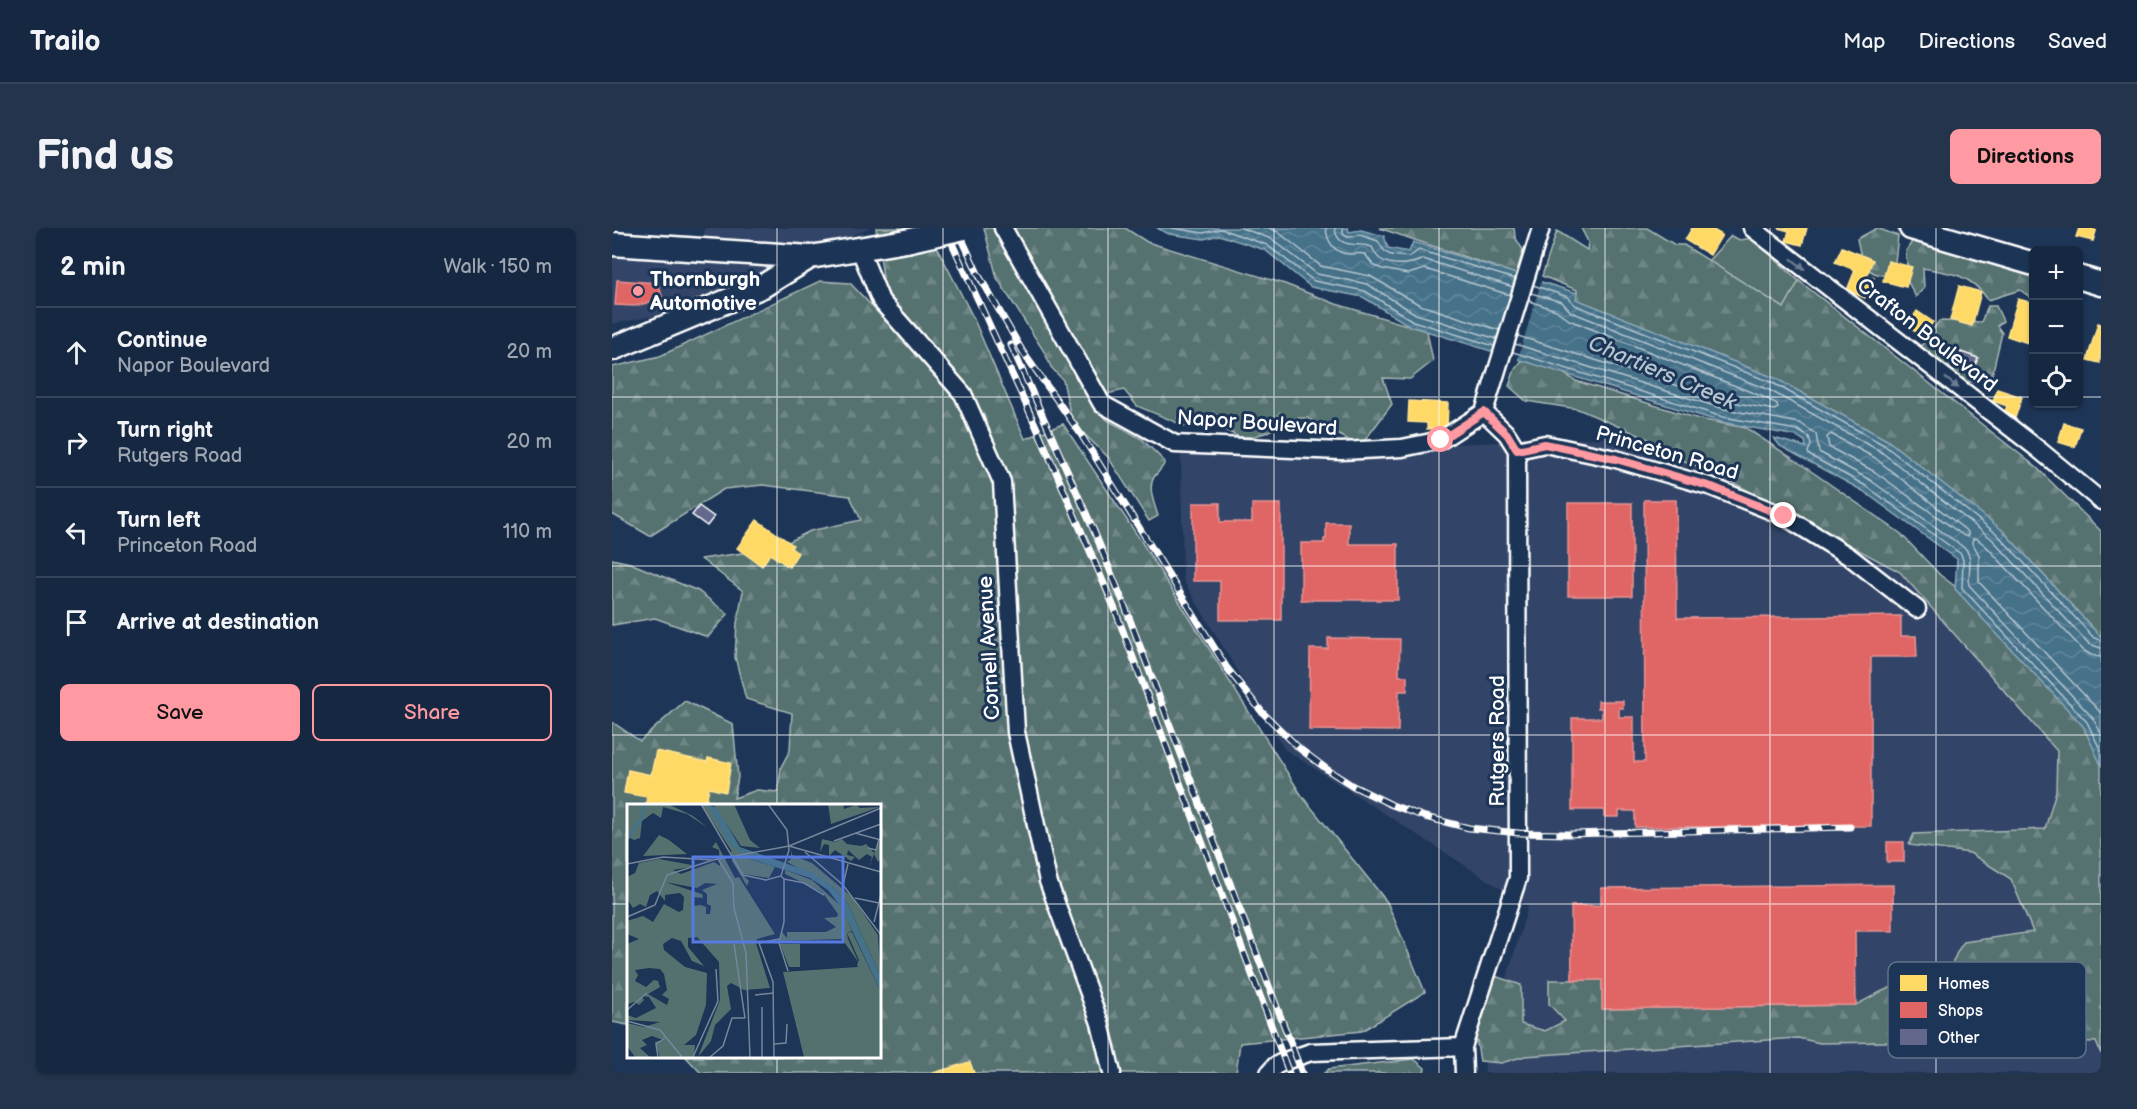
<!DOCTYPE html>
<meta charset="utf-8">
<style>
body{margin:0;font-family:"Balsamiq Sans",sans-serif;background:#23344c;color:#f1f3f6}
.controls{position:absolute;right:18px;top:18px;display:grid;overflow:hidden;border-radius:9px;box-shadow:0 2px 4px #0004}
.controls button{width:54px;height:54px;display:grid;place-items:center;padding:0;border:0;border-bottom:2px solid #35445a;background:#162841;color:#f1f3f6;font:30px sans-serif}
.stop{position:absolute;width:18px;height:18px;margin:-14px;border:4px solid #ff9aa2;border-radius:50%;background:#fff}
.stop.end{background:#ff9aa2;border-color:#fff;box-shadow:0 2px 6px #0008}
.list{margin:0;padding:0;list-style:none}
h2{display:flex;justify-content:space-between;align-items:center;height:78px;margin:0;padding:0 24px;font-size:26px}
h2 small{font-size:20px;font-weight:400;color:#9ea6b1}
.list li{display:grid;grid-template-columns:39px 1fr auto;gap:18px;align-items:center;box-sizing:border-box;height:90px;padding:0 24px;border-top:2px solid #35445a}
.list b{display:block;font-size:22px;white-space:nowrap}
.list p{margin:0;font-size:20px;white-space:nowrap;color:#9ea6b1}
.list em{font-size:20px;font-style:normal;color:#9ea6b1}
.actions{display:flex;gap:12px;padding:18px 24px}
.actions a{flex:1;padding:14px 0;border:2px solid #ff9aa2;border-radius:9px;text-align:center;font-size:21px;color:#ff9aa2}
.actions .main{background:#ff9aa2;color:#111}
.icon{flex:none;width:33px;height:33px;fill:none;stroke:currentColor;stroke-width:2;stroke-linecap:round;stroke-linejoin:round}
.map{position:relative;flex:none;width:1489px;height:845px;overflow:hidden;border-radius:9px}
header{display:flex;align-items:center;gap:36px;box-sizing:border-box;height:84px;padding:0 30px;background:#162841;border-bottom:2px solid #35445a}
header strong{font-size:28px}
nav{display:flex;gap:33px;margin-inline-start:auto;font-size:21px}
.intro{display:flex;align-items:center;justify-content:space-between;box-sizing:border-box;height:144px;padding:0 36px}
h1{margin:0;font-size:42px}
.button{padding:15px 27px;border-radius:9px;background:#ff9aa2;color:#111;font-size:21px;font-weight:700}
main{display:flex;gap:36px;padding:0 36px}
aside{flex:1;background:#162841;border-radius:9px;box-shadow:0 2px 4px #0004}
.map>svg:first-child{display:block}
.built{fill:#324467}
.grass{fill:#54716f;stroke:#aab8b7;stroke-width:1.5}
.forest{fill:url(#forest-firs);stroke:#aab8b7;stroke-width:1.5}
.water{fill:url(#water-waves);stroke:#8faab8;stroke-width:1.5}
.pier{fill:#1d3557}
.homes{fill:#ffd966;stroke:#ffe494;stroke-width:1.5}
.shops{fill:#e06666;stroke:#e99494;stroke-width:1.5}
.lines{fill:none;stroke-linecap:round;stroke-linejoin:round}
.shore{stroke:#b5c6d0;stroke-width:1.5}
.building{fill:#63678c;stroke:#fff;stroke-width:1.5}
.street-casing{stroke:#fff;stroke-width:21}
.secondary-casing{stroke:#fff;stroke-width:27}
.street{stroke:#1d3557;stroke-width:16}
.secondary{stroke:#1d3557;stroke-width:22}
.rail-casing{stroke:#fff;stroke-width:7}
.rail{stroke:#1d3557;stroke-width:4.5;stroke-dasharray:14;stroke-linecap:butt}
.secondary-bridge-casing{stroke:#fff;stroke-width:27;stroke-linecap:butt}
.secondary-bridge{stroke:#1d3557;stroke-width:22}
.oneway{fill:#6c7c92}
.route{stroke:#ff9aa2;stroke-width:8}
.grid{fill:none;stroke:#fff;stroke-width:1.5;stroke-opacity:0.55}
.poi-dot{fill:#ff9aa2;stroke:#1d3557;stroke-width:2}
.labels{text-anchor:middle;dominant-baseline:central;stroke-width:6;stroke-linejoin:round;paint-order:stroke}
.poi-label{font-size:21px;font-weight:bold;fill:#fff;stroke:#1d3557;text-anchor:start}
.street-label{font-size:21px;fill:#fff;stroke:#1d3557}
.water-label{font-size:22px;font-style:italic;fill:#b5c6d0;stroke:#1d3557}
.inset-river{fill:none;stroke:#457189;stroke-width:3}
.inset-road{fill:none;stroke:#77869a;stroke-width:1.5}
.view{fill:#567ae2;fill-opacity:0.15;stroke:#567ae2;stroke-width:3}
.inset-edge{fill:none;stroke:#fff;stroke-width:3}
.key{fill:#1d3557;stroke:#617289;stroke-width:1.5}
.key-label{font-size:16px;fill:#fff}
</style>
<header>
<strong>Trailo</strong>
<nav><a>Map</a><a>Directions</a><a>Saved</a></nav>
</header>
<div class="intro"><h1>Find us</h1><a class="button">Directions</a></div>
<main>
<aside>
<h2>2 min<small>Walk · 150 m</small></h2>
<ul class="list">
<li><svg class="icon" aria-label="ahead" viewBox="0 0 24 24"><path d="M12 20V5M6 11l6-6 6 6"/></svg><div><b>Continue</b><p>Napor Boulevard</p></div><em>20 m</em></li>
<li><svg class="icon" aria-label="right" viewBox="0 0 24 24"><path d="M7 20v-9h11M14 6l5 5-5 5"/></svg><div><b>Turn right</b><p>Rutgers Road</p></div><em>20 m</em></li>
<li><svg class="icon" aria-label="left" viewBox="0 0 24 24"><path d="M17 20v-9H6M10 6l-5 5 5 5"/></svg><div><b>Turn left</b><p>Princeton Road</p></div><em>110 m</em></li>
<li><svg class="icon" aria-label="arrive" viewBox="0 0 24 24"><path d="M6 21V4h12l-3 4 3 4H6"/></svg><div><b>Arrive at destination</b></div></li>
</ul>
<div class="actions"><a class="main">Save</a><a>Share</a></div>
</aside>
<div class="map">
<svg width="1489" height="845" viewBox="0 0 1489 845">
<defs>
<pattern id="forest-firs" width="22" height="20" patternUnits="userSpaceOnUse" patternTransform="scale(1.5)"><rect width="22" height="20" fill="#54716f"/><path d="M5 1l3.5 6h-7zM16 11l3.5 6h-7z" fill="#6e8685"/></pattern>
<pattern id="water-waves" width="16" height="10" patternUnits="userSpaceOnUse" patternTransform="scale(1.5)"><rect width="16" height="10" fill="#457189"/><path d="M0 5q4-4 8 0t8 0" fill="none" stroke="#61869b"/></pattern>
</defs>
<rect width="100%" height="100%" fill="#1d3557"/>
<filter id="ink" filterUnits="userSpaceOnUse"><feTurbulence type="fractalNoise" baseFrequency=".0167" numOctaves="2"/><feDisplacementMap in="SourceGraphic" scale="12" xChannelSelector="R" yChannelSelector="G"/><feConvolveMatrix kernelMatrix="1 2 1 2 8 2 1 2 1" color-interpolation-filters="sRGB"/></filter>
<g filter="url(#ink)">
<!-- built -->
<path class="built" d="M93,0h165l-216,88 -42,8v-70l88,8z
M1012,209l95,38 181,97 157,179 -1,57 45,214v51h-616v-20l43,-147 -244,-157 -101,-169 -2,-125z"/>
<!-- grass -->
<path class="grass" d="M1119,8l9,4 12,-2 47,43 -15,27 -76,-47z"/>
<!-- forest -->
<path class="forest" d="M264,0h51l46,89 52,122 38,-15 78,117 161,255 85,106 38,90 -63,39 -122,12 -4,30h-535l-15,-16 193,-1v-250h-251v219l-16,-3v-300l28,19 45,-40 48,23 5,53 -4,21 23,-8 21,2 3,-25 9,-17 2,-37 -46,-14 -11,-42 2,-34 6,-32 -42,-32 76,-11 33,-17 51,-11 -11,-24 -87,-11 -39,4 -74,47 -38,-22v-147l48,-11 160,-75 30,2 35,37 -2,-43z
M372,0h141l22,14 138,42 51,20 91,27 6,30 -23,18 -27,-1 9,26 -27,36 -11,3 -46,-25h-9l-13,4 -21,11 -14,4h-12l-27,-13 -27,2 -48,-20 -13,-16 -26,6v14l9,10 35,19 23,23c-3,8 -7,9 -11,15 -7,11 1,28 4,39l-9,5 -41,-64 -36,-35 -9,-42 -12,-13 -6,-14 -48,-75z
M767,0h135l1,9 8,13 -7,24z
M969,0h66l28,17h9l100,63 15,-27 236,185 66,65v106l-100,-108 -425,-230 1,-9 -35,-14 15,-45 30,19 1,-8z
M1265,0l21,8 -3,26 -10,14 -11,-3 -11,-7 -6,-27z
M1303,9l107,31 5,7h6v24l-13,-9 -32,10c-16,-25 -38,-28 -65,-32l1,20 -8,9 -8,-15 -2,-31z
M1376,78h8l7,15 -6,5 5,7 -10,42 -20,7 -29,-1 -25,-31 21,-29 42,1z
M917,124l47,29 123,38 47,9 49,32 105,73 40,42 37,28 124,135v316l-5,-12 -77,-2 -199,3 -22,-5 -273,18 -24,7 -21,-2 -4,-23 19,-62 26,9v39l24,7 20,-10 -16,-17v-24h53l1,29 252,-4c12,-5 23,-13 35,-17 17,-6 41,1 55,-13 9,-10 10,-24 19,-33l69,-10 -22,-53 -41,-26 -61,-8 5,-11 131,-5 11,-38 1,-40 -157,-179 -181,-97 -54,-22 -10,-11 -77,-33 -52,-8 -17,-15 6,-17z
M0,331l18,4 68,28 30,23 -20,23 -53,-19 -43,7z
M802,831l11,9 -1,5h-100l5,-4z"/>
<!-- water -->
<path class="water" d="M545,0h191l1,4 12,-2 23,6 4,12 21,4 4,-10 164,51 -1,6 199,79 112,62 114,89 100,108v128l-18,-39 -128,-137 2,-30 -94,-68 -83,-45 -6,-8 32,9 -1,-6 -9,-5 -75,-14 -311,-96 -47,-29 -52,-10 -46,-37 -46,-15 -15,4 -35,-5z"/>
<!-- pier -->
<path class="pier" d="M905,43l25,8 -25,83 -26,-8z"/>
<!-- homes -->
<path class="homes" d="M1080,0h18l12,7 -12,20 -25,-15z
M1166,0h29l-5,17 -16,-4 3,-10z
M1467,0h18l-4,13 -17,-4z
M1230,19l31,13 -6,15 7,3 -9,20 -18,-8 8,-20 -20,-8z
M1276,33l24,6 -6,20 -23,-6z
M1347,58l22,6 -9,34 -22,-6z
M1406,71l16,4v23l-6,17 -21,-7z
M1305,83l16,11 -10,15 -16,-11z
M1486,95l3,1 -1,39 -13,-3z
M1385,161l25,8 -7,21 -10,-7 2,-5 -14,-5z
M797,173l39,2 -1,26h-20v-6l-19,-1z
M1452,195l17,5 -6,19 -17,-5z
M145,292l36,25 -2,3 7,5 -9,14 -19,-13 -8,12 -25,-18z
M44,523l51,11 1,-4 23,5 -5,29 -17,-4 -4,18h-43l-16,-3 1,-6 -23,-4 4,-23 23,5z
M358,834l4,11h-41z"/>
<!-- shops -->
<path class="shops" d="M5,52l41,3 5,16 -28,7 -20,-1z
M1032,272h32l1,118 224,-2v20h15l1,21h-46v169l-236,1v-16h-16v6h-15v-7h-32v-92h30v-10h-4v-7h25v7h-4v9h15v45h11z
M581,275h27v19h32v-18h29v116h-61v-39h-27z
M956,275h64v93h-64z
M714,295h23v21h49v56h-97v-57h23v-4h2z
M716,410l72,1 -1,37h8v15h-8l-1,40 -89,-1 1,-81h18z
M1275,614h17v20h-17z
M1281,657v46h-38l1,74 -254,4v-29h-30l-1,-74 30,-1v-17z"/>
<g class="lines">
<!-- shore -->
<path class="shore" d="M560,0l31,5 18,-4 46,16 47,36 51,10 48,30 81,25
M629,0l31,11 45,35 50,10 49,30 81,25
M657,0l9,4 43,34 49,10 50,29 79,25
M714,0c1,14 9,26 24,26 6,0 9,-1 15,0l8,11 9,4 26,5 17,-5 85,26
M723,0c2,22 22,14 37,19 2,4 4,9 8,12 12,8 31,6 43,0l90,28
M731,0v6l5,3 12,-2 18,6c9,17 13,14 31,16l10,-7 96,29
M921,57l35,12 7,8 198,78 111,62 113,89 97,104 7,2
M919,65l31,9 9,10 198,78 111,61 112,88 97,105 12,4
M906,108l209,65 47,9 4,-2 -1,-4 -11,-6 -197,-78 -13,-10 -27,-9
M903,116l209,65 76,14 16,11 3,18 51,28 96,69 4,9 -1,27 123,132 9,16
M901,124l210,65 74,13 12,7 2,8 -3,7 1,3 57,31 95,68 2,6 -1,28 125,134 14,29
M1219,206l44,24 93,74v4h-4l-89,-64 -46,-25 -2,-10z
M1489,429l-10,-2 -8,-5 -97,-104 -10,-8 -3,1 -1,3 7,13v27l122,131"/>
</g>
<!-- building -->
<path class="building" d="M1349,124l17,6 -4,10 -16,-7z
M87,278l15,11 -7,9 -15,-11z"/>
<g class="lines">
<!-- street casing -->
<g class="street-casing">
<path id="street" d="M391,0l99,176 73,40 166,7 61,-3 39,-8 43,-28 57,-184
M1140,0l286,221 63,52
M248,22l21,51 82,93 39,88 14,250 32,149 52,142 12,50
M905,222l28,-6 71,15 96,28 72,29 66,41 67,52
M657,845l6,-7 10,-5 26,-9 152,-5
M852,845l-1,-26 55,-169 -1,-428 -10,-16 -23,-22"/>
</g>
<!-- secondary casing -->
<g class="secondary-casing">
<path id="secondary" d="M1299,0l123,36
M0,16l198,13 96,-16
M1466,49l23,7
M0,121l151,-63 47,-29"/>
</g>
<!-- street -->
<use href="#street" class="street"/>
<!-- secondary -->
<use href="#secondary" class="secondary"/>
<!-- rail casing -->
<g class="rail-casing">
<path id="rail" d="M333,0l95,207 74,172 175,466
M345,0l24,52
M365,44l46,80 57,81 147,235 35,44 38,37 28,21 25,16 39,19 33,12 44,11 50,5 49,1 282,-7
M399,117l83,186 30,73 178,469"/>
</g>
<!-- rail -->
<use href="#rail" class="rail"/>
<!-- secondary-bridge casing -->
<g class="secondary-bridge-casing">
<path id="secondary-bridge" d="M294,13l58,-13"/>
</g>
<!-- secondary-bridge -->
<use href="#secondary-bridge" class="secondary-bridge"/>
</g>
<!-- one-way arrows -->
<defs><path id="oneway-solid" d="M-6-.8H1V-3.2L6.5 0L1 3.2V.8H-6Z" transform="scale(1.5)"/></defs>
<g class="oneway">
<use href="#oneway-solid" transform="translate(1186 36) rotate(38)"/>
<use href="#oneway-solid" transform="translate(1340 155) rotate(38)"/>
</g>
</g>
<g class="lines" filter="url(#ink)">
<!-- route -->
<path class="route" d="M829,212l43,-28 23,22 10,16 28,-6 71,15 96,28 72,29"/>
</g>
<!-- grid -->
<path class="grid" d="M165,0v578M331,0v845M496,0v845M662,0v845M827,0v845M993,0v845M1158,0v845M1324,0v845M0,169h1422M1466,169h23M0,338h1489M0,507h1489M0,676h16M267,676h1222M165,828v17"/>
<!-- markers -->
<circle class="poi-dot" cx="26" cy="63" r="6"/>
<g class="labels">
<!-- poi labels -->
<g class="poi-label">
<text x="38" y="51">Thornburgh<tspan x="38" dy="24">Automotive</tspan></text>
</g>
<!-- street labels -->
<g class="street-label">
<text transform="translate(1315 107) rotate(38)">Crafton Boulevard</text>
<text transform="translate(645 195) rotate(4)">Napor Boulevard</text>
<text transform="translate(1055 225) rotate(16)">Princeton Road</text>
<text transform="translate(377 420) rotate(-93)">Cornell Avenue</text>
<text transform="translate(885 513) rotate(-90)">Rutgers Road</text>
</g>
<!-- water labels -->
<g class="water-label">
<text transform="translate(1050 145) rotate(23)">Chartiers Creek</text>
</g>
</g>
<!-- overview -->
<g transform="translate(15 576)">
<rect width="254" height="254" fill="#1d3557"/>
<path d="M32,31l10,5 18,14 -44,2zM225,128l28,58v19l-23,-44 2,-5 -12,-27zM153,140h20v23h-11z" fill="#54716f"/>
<path d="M0,0h41l25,12 15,12 -21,-14 -24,-7 -2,11 -8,-5 -11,8 -2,17 -6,2 -6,-3zM74,0h6l37,53 31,10 -6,11 -27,-4 7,7 -2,5 -15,-25 -1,-11zM86,0h21l16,36 10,8 -19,-2zM201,0h15l1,5 12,-4 4,3 20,-1 -49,17zM195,35l13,3 7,-3 5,5 14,2 5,-2 8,9 6,-12v19l-2,2 -4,-8 -5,13 3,-10 -5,-3 -8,6 -11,-10 -1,5 8,2 -4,4 -16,-11 -6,6v-11l-5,-1 -4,8zM89,38l19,36 4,-1 36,57 -18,5 -1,4 14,45 -26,2 -13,-7 -4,3 4,23 -16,16 -4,16 -13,16 22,-57 -1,-38 -22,-25 -9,1v9l16,19 -12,-5 -11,-20 -9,-3 -9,6 1,6 21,17 22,6 -1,32 -10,30 -12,10h11l-1,12h-34l-5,-15 8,-2 -11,-4 -10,4 5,5 -7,3 10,9h-15l-8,-11v-23l17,4 16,-5 -33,-2v-5l9,3 20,-10 -7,-11 -7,-1 2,4 -5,5 -4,-3 -8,2v-60l12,-5 -12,-5v-13l16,-5 10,6 11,-18 15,8 4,-2 1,-13 -4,-4 -15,2v6l-8,-10 -7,4 -4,12 -6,-3 -7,4 -6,-9v-22l8,-4 4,-10 20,-4 38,7 -24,4 8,4 33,-12 6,4 -1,-16 -7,-3zM38,78l32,6 8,-5 12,1 -15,6 5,4v10l4,2 -1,8h-4v-7l-5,-2 -8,1 -1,-9 11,1 -1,-4zM22,164l11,1 4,5 3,16 -5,5 7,4 -2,6 -19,-11 12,-7 -2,-6 -4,-1 -8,7 -11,-6 3,-6 -3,-5zM164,46l1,5 20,8 40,34 26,38 2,40 -32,-71 -15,-17 -46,-25 4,-3zM158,66l27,10 30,27 10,24 -5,2 1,6 11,24 -17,-24 -62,2 2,-9 5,6v-6h39l10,-5 -12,-9 13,-1 1,-3 -16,-22 -37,-18z" fill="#54716f" fill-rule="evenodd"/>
<path d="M231,163l22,28v62h-76l-21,-85z" fill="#54716f"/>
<path d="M80,0l10,4 23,39 70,25 23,15 15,17 32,71v15l-39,-83 -13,-17 -18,-12 -66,-21 -16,-15z" fill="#457189"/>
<path class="inset-river" d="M0,35l14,-19 3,-16"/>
<path class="inset-road" d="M74,0l42,71 23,5 15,-4 8,-26 -2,-20 -19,-26M228,29l26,7M207,37l47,-17M162,42l92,-38M241,44l8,2 3,-11M178,48l38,33 38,50M91,55l15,24 1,25 12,45 4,104M0,60l36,-7 50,3 76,-14 92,26M154,72l3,3v43l-5,21 9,28M157,75l20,4 20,12M216,81l5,-21M228,94l24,5M0,113l28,-12 12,-30 46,-15M247,118l7,-27M107,140l11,74M128,191l19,-2M135,203v50M0,206l20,-17M0,217l33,9 22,27M147,240l12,-1 1,-19M31,253l-2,-13 9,-6M66,253l25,-56 -2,-32M83,253l13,-11 9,-28h13M147,253l-1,-75 -14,-39 20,-4"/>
<path class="view" d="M66,53h150v85h-150z"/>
<rect width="254" height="254" class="inset-edge"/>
</g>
<!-- legend -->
<rect x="1276" y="734" width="198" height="96" rx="9" class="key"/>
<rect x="1288" y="747" width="27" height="16" fill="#ffd966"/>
<rect x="1288" y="774" width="27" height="16" fill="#e06666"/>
<rect x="1288" y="801" width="27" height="16" fill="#63678c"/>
<g class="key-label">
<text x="1326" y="761">Homes</text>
<text x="1326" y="788">Shops</text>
<text x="1326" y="815">Other</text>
</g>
</svg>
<div class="controls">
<button>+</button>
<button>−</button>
<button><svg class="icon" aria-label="locate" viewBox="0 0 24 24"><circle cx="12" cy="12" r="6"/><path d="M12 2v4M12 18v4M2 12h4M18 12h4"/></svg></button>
</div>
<div class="stop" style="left:829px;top:212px"></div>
<div class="stop end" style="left:1172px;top:288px"></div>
</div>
</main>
